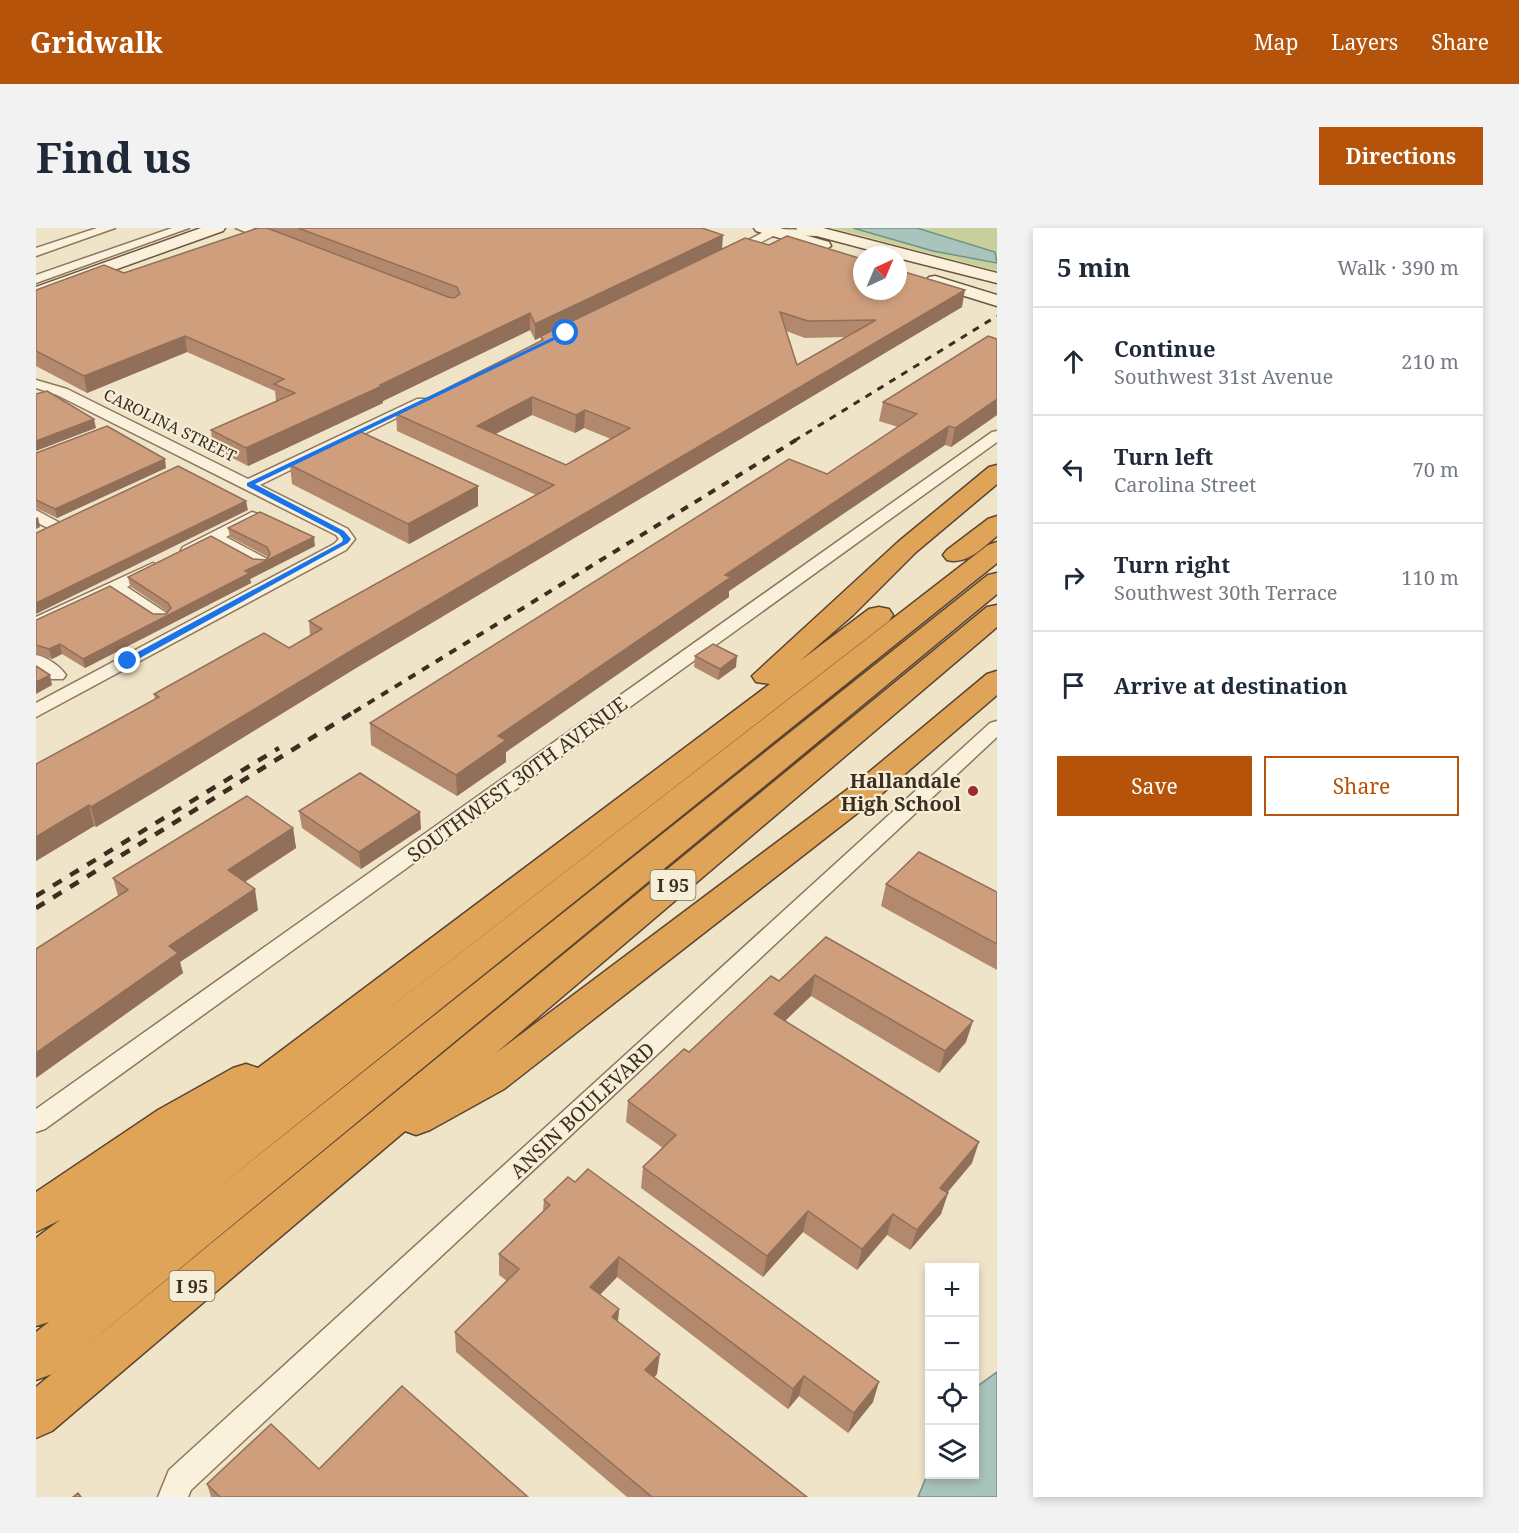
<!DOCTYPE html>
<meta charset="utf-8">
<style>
body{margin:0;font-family:"Noto Serif",serif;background:#f2f2f3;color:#1f2937}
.controls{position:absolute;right:18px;bottom:18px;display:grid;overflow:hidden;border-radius:0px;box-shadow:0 3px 9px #0003}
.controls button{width:54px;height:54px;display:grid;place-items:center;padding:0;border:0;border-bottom:2px solid #e0e1e3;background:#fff;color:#1f2937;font:30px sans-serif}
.compass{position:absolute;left:817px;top:18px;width:54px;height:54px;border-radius:50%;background:#fff;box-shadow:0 3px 9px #0003;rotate:44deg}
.stop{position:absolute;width:18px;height:18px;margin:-14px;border:4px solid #1a73e8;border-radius:50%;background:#fff}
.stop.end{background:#1a73e8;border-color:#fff;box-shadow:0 2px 6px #0008}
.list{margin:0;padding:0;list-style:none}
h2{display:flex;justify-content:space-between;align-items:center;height:78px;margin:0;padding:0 24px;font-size:26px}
h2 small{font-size:20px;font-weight:400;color:#747a83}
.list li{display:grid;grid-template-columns:39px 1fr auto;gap:18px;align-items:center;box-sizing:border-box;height:108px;padding:0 24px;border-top:2px solid #e0e1e3}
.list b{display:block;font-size:22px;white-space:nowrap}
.list p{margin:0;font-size:20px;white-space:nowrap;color:#747a83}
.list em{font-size:20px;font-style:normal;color:#747a83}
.actions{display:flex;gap:12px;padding:18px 24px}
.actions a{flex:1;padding:14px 0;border:2px solid #b45309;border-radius:0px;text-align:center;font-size:21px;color:#b45309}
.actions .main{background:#b45309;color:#fff}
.icon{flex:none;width:33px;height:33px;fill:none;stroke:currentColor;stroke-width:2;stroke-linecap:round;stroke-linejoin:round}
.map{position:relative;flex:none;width:961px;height:1269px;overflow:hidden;border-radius:0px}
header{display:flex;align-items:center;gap:36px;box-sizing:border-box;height:84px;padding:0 30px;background:#b45309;color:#fff}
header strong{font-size:28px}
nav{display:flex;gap:33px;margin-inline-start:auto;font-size:21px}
.intro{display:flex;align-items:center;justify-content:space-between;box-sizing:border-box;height:144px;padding:0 36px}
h1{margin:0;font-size:42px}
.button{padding:15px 27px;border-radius:0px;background:#b45309;color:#fff;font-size:21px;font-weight:700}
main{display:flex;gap:36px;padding:0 36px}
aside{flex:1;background:#fff;border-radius:0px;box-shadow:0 3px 9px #0003}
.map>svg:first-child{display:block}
.green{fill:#c9cf9b}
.water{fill:#a9c4bc;stroke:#6f938a;stroke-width:1.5}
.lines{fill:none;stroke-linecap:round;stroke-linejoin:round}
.street-casing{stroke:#8d765c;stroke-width:3}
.secondary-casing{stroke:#6f573f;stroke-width:3}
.highway-casing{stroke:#5b4430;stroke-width:3}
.street{fill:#faf1dc;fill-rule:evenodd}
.secondary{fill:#faf1dc;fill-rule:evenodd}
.highway{fill:#e0a458;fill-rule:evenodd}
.rail-far2{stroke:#3d2e20;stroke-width:3;stroke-dasharray:7 7;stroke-linecap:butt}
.rail-far1{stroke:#3d2e20;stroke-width:4;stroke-dasharray:8 8;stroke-linecap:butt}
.rail{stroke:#3d2e20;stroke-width:4.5;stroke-dasharray:10 10;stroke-linecap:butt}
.wall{fill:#b2896c;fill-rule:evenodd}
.shaded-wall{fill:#916f58}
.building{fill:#cf9f7d;stroke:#916f58;stroke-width:1.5;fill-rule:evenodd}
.route{fill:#1a73e8}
.poi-dot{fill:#9e2a2b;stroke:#f7eed8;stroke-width:2}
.labels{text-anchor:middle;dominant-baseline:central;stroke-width:4.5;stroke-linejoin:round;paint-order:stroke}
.far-street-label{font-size:16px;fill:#3d2e20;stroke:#f7eed8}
.shield{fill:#f7eed8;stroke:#756857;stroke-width:1.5}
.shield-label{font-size:18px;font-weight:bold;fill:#3d2e20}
.street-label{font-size:20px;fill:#3d2e20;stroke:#f7eed8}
.poi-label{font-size:20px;font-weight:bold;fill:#3d2e20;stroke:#f7eed8;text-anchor:end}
</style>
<header>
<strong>Gridwalk</strong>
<nav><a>Map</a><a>Layers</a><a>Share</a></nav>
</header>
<div class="intro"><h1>Find us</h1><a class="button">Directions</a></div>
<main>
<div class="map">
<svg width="961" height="1269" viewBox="0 0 961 1269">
<rect width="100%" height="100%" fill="#f0e4c8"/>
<!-- green -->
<path class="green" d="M796,0h165v43z"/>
<!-- water -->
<path class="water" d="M817,0h64l78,24 2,11 -64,-12z
M961,1144v125h-79l11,-27 1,4h44l1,-86z"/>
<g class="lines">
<!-- street casing -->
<g class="street-casing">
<path id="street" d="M61,0h18l-79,28v-8z
M136,0h17l-153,55v-8z
M200,0h16l29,13 -6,4 -4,-2z
M733,1l52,1 6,3 -6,3 -46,-1 -43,22 -4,1 -6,-4z
M0,152l31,9 181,90 169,-80h10l2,3 -169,83 88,44 7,10 -9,11 -310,167v-14l298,-159 5,-5 -3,-4 -279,-140 -21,-7z
M961,203v11l-952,687 -9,3v-23l956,-677z
M0,282l26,14 2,3 -8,5 -20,-10z
M216,284l6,2 2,3 -2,3 -32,17 41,22 2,4 -2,4h-12l-41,-24 -25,12 -8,-5 2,-3z
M117,335l8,5 -2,4 -32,15 41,27 3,4 -3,4h-12l-43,-29 -77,36v-12z
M0,427c11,2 24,11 30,20l-3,4h-12l-15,-11z
M961,493v16l-806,753 -3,7h-30l11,-27 821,-747z"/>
</g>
<!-- secondary casing -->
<g class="secondary-casing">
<path id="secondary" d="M165,0h24l-2,3 -187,67v-11z
M718,0h26l49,14 2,4 -8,5 -67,-20z
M760,0h27l174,45v10l-99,-25v-3h-10l-90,-24z
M899,48l62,19v11l-68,-21 -3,-4 3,-4z"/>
</g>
<!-- highway casing -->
<g class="highway-casing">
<path id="highway" d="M961,237v19l-81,68 -63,63 -53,46 69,-52 10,-2 10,2 4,6 -4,6 -581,450 680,-526 9,-3v21l-781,626 772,-614 9,-2v21l-945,780 -16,6v-48l13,-10 -13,4v-45l2,-1 -2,1v-43l24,-18 -24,12v-40l122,-82 75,-42 13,-4 12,4 512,-384 -14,-2 -4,-6 146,-134 91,-75z
M961,288v20c-15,12 -30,29 -50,24l-4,-5 4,-5 41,-31z
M961,377v22l-501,426 360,-270 131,-109 10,-3v24l-119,102 -374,292 -74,41 -14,5 -11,-4 -353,300 -16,7v-51l951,-780z"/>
</g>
<!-- street -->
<use href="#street" class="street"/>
<!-- secondary -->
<use href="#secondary" class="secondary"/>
<!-- highway -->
<use href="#highway" class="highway"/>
<!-- rail-far2 -->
<path class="rail-far2" d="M758,213l203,-125"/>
<!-- rail-far1 -->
<path class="rail-far1" d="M318,484l442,-272"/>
<!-- rail -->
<path class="rail" d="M0,668l243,-148
M0,680l321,-198"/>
</g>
<!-- wall -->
<path class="wall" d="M234,0h432l20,22 240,57 -606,361 -200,123 -60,36 -2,-1 -58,35 63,-131 56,-31 -1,-5 135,-46 21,-13 -1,-14 227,-126 -139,-64 -1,-17 145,-73v-4l-6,3 -5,-10 -147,71v2l-135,63 -35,-18 -2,-18 66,-29h-1l-1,-10 -88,-39 -100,41 -51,-27v-76l88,-17 146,-44zM750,103l19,7 41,-1 -49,28zM496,187l43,18 9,-5 27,11 -45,26 -70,-31z
M961,111v76l-46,32 -6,-2 -216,146v6l-223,155v10l-49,34 -86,-51 -1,-22 457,-249 71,-47 -19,-6 4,-19z
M0,225l130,15 -109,50 -21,-10z
M254,237l188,21v20l-69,38 -117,-60z
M192,300l87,18 -65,33 1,4 -166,85 -23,-14 -10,5 -16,-5v-34l117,-6h13l2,-2 -38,-26 -2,-9 125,-18 13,1 2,-3 -38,-20z
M659,428l41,11 -18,13 -24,-13z
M263,583l122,18 -60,40 -59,-41z
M257,600l3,20 -51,34 13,28 -78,52 3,11 -147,105v-129l82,-53 -5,-18z
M850,656l111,8v78l-116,-64z
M790,709l140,105 -27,31 -128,-77 -26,25 187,142 -25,30h1l-7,21 -31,36 -23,-15 -30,35 -54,-38 -40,45 -122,-89 2,-21 20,-19 -37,-26 2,-21 151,-120z
M508,972l329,202 -25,31 -49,-37 -11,13 -171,-132 -17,18 19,14 -1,12 39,53 -3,3 153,120h-180l-171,-145 -1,-20 52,-51 -8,-6v-21l44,-43z
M283,1241l209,28h-317l-4,-13z"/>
<!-- shaded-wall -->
<path class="shaded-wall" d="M687,7l-1,15 -187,90v-16z
M929,62l-3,17 -606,361 -200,123 -60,36 -5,-20 263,-158z
M494,85v17l-147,71v2l-135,63 -2,-18z
M149,108l2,16 -100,41 -3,-17z
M496,169v18l-55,28v-17z
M961,171v16l-46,32 4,-19z
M549,182l-1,18 -9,5 1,-18z
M58,191l2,9 -60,23v-10z
M913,198l-4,19 -216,146v6l-223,155v10l-49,34 -1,-21 42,-39 227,-161z
M129,231l1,9 -109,50 -2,-9z
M442,258v20l-69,38 -1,-20z
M210,273l2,9 -212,104v-11z
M2,289l2,10 -4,2v-11z
M278,309l1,9 -65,33 1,4 -166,85 -2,-9 163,-84 -1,-4z
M24,416l2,10 -10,5 -3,-10z
M701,428l-1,11 -18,13 2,-11z
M14,447l2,10 -16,9v-12z
M53,577l5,21 -58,35v-24z
M384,584l1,17 -60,40 -2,-17z
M257,600l3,20 -64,42 -4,-20z
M219,661l3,21 -78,52 3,11 -147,105v-25l133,-107z
M779,747l-4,21 -41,39 4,-21z
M937,793l-7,21 -27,31 6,-22z
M943,914l-7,21 -39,46 7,-21z
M912,965l-7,21 -31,36 7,-20z
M772,983l-5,21 -40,45 4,-21z
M857,986l-6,21 -30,35 5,-21z
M583,1029l-2,20 -29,30 2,-20z
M583,1081l-2,21 -5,-13z
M624,1126l-3,20 -14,16 2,-20z
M768,1148l-5,20 -11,13 5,-20z
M843,1154l-6,20 -25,31 6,-20z"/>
<!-- building -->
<path class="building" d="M222,0h9l181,69 6,1 6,-4 -3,-7 -159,-59h404l21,7 -188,89 -5,-11 -150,72 2,1 -136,62 -35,-18 84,-37 -21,-9 10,-5 -99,-43 -101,40 -48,-25v-61l68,-25 20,8z
M751,8l75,23v32h36v-21l67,20 -611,359 -202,122 -61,36 -2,-2 -53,32v-73l63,-34 60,-33 -5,-3 110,-61 25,15 33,-19 -13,-8 245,-136 -158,-71 147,-74 -2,-4 204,-98 24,7zM744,84l28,9 68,-1 -79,45zM496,169l44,18 9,-5 45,18 -64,37 -89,-39z
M952,108l9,3v60l-42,29 -6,-2 -224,149 6,2 -233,159 8,4 -50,35 -86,-52 419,-264 38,15 90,-60 -34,-12z
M11,163l47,28 -58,22v-47z
M71,198l58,33 -110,50 -19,-9v-47z
M323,203l119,55 -70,38 -118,-59z
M142,238l68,35 -210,102v-70z
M224,284l54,25 -69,34 5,2 -167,86 -23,-15 -11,5 -13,-4v-25l74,-34 43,28h13l5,-6 -3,-5 -40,-26 83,-41 42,23 13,1 4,-6 -3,-7 -39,-19z
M677,416l24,12 -17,13 -25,-13z
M0,438l14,9 -14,7z
M324,545l60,39 -61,40 -60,-41z
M211,568l46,32 -65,42 27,19 -86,57 9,7 -142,100v-104l92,-59 -15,-12z
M883,624l78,40v52l-111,-60z
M790,709l147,84 -28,30 -130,-76 -41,39 205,128 -39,46 8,5 -31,37 -24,-16 -31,35 -54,-38 -41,45 -124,-89 33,-32 -48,-34 56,-52 5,3 82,-76 8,5z
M552,941l291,213 -25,31 -50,-37 -11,13 -174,-132 -29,30 29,22 -7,8 48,37 -15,16 162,127h-155l-197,-165 64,-63 -20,-15 51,-49 -6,-5 24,-23 7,5z
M366,1158l126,111h-308l-13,-13 64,-60 48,45z
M42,1265l3,4h-8z"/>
<!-- route -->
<path class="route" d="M528,104l5,1 -314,151 89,47 7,8 -3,4 -217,120h-6v-4l217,-117 1,-3 -4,-5 -92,-48v-3z"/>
<!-- markers -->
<circle class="poi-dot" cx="937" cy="563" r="6"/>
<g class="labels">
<!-- far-street labels -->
<g class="far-street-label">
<text transform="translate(134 197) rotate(26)">CAROLINA STREET</text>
</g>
<!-- shield labels -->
<g class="shield">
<rect x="614.5" y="642" width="45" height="30" rx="4.5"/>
<rect x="133.5" y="1043" width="45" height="30" rx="4.5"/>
</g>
<g class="shield-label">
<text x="637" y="657">I 95</text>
<text x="156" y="1058">I 95</text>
</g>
<!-- street labels -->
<g class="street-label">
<text transform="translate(481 551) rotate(-36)">SOUTHWEST 30TH AVENUE</text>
<text transform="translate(546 882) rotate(-43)">ANSIN BOULEVARD</text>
</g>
<!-- poi labels -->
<g class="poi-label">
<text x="925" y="552">Hallandale<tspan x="925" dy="23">High School</tspan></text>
</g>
</g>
</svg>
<div class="controls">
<button>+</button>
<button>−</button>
<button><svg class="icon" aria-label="locate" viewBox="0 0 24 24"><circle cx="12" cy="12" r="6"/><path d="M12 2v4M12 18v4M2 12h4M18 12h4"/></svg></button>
<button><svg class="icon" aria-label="layers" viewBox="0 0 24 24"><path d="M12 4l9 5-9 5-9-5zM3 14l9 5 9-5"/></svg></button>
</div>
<svg class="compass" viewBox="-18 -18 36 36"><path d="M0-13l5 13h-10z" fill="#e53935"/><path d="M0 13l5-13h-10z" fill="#747a83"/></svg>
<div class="stop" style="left:530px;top:105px"></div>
<div class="stop end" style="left:92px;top:433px"></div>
</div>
<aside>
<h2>5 min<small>Walk · 390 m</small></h2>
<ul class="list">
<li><svg class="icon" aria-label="ahead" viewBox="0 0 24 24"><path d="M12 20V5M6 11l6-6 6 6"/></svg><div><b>Continue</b><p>Southwest 31st Avenue</p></div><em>210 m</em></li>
<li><svg class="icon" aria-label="left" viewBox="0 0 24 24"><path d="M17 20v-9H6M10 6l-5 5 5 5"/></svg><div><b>Turn left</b><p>Carolina Street</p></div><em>70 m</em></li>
<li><svg class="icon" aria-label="right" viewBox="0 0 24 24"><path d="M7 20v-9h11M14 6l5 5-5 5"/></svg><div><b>Turn right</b><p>Southwest 30th Terrace</p></div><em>110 m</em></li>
<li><svg class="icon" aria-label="arrive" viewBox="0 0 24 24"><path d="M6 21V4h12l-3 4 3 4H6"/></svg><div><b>Arrive at destination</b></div></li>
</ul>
<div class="actions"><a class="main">Save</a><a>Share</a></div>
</aside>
</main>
